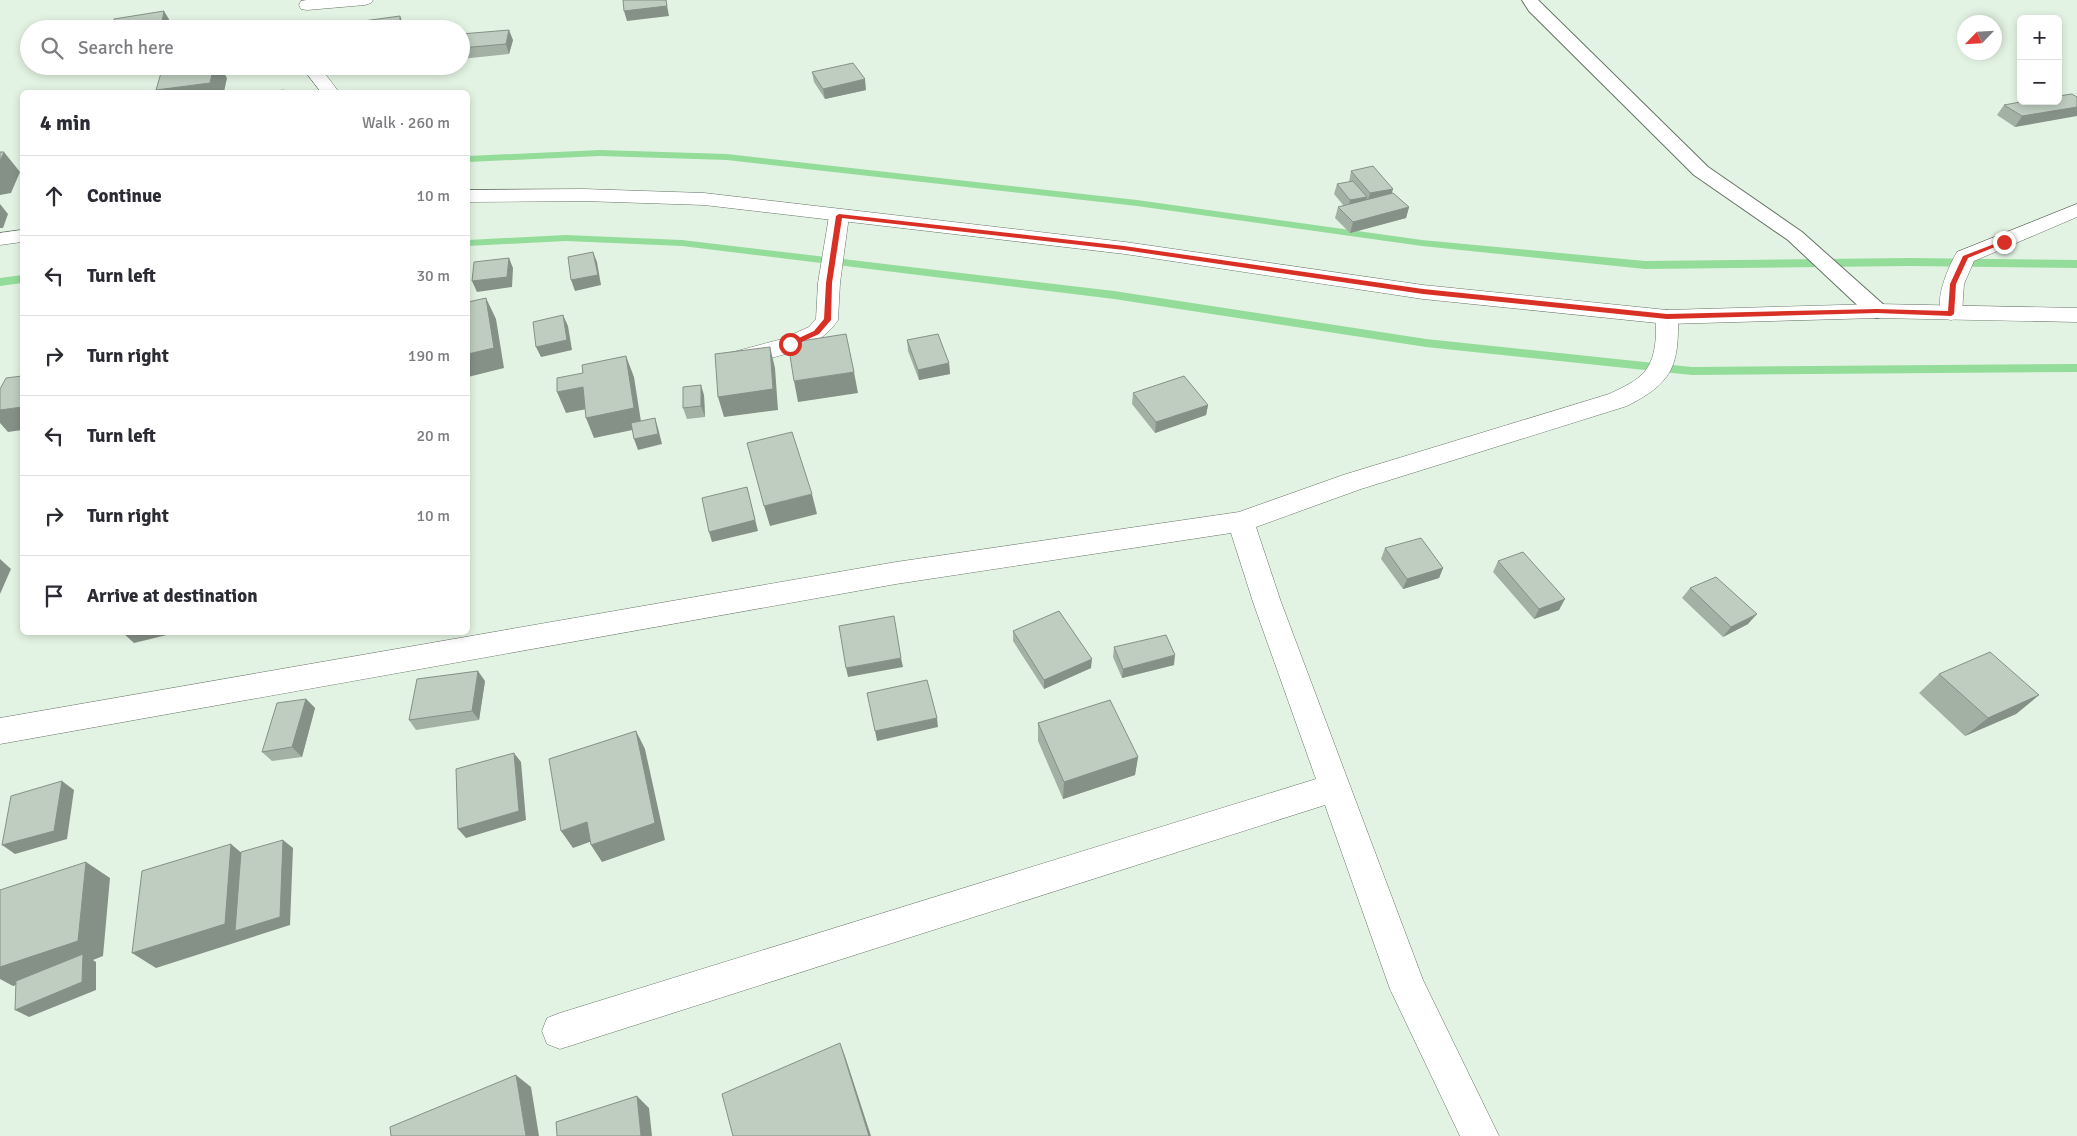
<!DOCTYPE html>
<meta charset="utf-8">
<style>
body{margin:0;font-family:Signika,sans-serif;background:#f2f2f3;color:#2b2b33}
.controls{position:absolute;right:15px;top:15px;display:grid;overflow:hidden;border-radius:8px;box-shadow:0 2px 8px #0003}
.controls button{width:45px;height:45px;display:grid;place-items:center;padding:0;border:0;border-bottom:1px solid #e1e1e2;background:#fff;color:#2b2b33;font:25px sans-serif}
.compass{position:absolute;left:1957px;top:15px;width:45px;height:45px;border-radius:50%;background:#fff;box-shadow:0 2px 8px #0003;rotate:245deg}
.stop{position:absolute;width:15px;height:15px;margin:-11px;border:4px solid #d93025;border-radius:50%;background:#fff}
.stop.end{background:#d93025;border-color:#fff;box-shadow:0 1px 5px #0008}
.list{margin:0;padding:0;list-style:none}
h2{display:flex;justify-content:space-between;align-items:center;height:65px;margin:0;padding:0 20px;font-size:21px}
h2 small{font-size:16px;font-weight:400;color:#7c7c81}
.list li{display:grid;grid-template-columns:32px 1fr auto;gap:15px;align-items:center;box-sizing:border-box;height:80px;padding:0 20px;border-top:1px solid #e1e1e2}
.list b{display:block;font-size:19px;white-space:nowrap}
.list em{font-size:16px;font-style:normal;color:#7c7c81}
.icon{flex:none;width:28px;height:28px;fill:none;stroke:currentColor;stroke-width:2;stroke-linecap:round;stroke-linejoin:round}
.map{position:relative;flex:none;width:2077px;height:1136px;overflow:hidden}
.search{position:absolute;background:#fff;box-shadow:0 2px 8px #0003;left:20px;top:20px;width:450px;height:55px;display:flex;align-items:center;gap:12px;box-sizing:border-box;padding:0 18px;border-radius:28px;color:#7c7c81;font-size:19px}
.panel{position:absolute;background:#fff;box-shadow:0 2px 8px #0003;left:20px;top:90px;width:450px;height:545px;border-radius:8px}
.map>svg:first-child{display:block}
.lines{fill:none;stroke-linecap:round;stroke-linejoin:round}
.stream{fill:#94dc99;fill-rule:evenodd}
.service-casing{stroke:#667366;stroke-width:2}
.minor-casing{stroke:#667366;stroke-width:1}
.secondary-casing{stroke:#667366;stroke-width:1}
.service{fill:#fff;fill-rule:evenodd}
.minor{fill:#fff;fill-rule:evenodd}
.secondary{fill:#fff;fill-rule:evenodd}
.wall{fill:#a3b0a4}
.shaded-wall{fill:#859086}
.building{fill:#becdbf;stroke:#859086}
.route{fill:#d93025}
</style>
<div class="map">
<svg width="2077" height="1136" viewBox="0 0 2077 1136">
<rect width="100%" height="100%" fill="#e3f3e3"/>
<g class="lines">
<!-- stream -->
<path class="stream" d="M600,150l127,4 410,46 285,40 223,21 265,-3 167,2v8l-167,-2 -265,3 -223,-23 -285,-40 -410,-46 -127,-4 -132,6v-6z
M566,235l116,5 432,51 312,48 266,28 385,-3v8l-385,3 -266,-28 -312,-48 -432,-53 -116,-5 -98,5v-6z
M22,275v8l-22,3v-8z"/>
<!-- service casing -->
<g class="service-casing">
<path id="service" d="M1522,0h16l170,167 94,65 83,74 3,5 -3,5 -8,2 -8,-2 -81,-76 -94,-65 -165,-164z"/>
</g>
<!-- minor casing -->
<g class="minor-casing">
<path id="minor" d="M307,0h66l-2,3 -6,2 -58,5 -6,-1 -2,-4 2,-4z
M301,66h18l20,26h-18z
M2077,204v13l-103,44 -10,23 -2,29 -3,5 -8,2 -8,-2c-10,-16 5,-51 14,-66z
M839,210l7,2 3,4 -9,67 -2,37c-21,33 -69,37 -104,47l-8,-3 -4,-5 4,-5 56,-15 27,-12 7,-8 2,-36 11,-67 3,-4z
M1667,310l8,2 3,5c1,50 -6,66 -51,89l-266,83 -105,38 25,75 142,378 76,156h-39l-70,-147 -65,-184 -765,244 -13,-5 -5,-13 5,-13 13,-5 756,-234 -63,-177 -22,-69 -335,51 -896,160v-26l896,-156 343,-50 104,-37 266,-81c32,-15 45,-22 47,-60 0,-8 -2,-15 3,-22z"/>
</g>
<!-- secondary casing -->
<g class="secondary-casing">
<path id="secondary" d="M583,189l121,4 421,49 298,43 244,25 210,-6 200,4v14l-200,-4 -210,6 -244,-25 -298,-45 -421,-49 -121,-4 -115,1v-12z
M22,230v12l-22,3v-12z"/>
</g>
<!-- service -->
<use href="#service" class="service"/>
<!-- minor -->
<use href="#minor" class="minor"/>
<!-- secondary -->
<use href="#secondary" class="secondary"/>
</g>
<!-- wall -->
<path class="wall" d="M461,34l52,6 -4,14 -48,5z
M812,72l54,18 -41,9 -11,-17z
M2058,101l-43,26 -18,-12 7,-10z
M1351,171l41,22 17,14 -3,11 -56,15 -15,-15 3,-11 6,-1 -10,-12 3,-10 12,-2z
M907,340l42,23 1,11 -31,6 -11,-29z
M1133,393l75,12 -2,10 -51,18 -23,-29z
M704,395l1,22 -18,2 -4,-11z
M1385,548l58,20 -4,10 -36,11 -22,-30z
M1498,561l61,49 -25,9 -41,-47z
M1690,588l58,36 -25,13 -41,-39z
M1013,631l78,37 -47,21 -31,-48z
M1114,647l60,18 -52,13 -9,-21z
M1939,674l100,21 -23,19 -51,22 -46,-43z
M485,681l-6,39 -63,10 -7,-10z
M306,699l9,9 -13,49 -30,4 -10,-9z
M1038,723l100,34 -3,18 -72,24 -25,-58z"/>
<!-- shaded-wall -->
<path class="shaded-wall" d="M666,0l3,16 -42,5 -3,-10z
M164,11l6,10 -1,8h-20l2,-8z
M400,16l4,10v3h-4z
M234,22l4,7h-7z
M509,30l4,10 -4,14 -3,-10z
M110,66h50l-45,9z
M214,66h6l7,12 -3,14h-67l-1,-2z
M865,79l1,11 -41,9 -2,-10z
M2077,107v9l-62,11 7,-11z
M4,152l16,20 -9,21 -11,2v-34z
M1393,189l-3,11 -23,4 3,-11z
M1367,197l-3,11 -16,3 2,-11z
M0,204l8,10 -5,14h-3z
M1409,207l-3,11 -56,15 3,-11z
M593,252l4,10 4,23 -26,6 -4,-11z
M509,258l4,10 -1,19 -35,5 -5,-11z
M486,298l10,21 8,49 -36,9v-23z
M563,315l5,11 4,24 -31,7 -5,-10z
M770,347l5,21 3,42 -54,7 -6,-20z
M626,356l8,21 8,51 -48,10 -8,-20z
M949,363l1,11 -31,6 -1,-10z
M854,372l4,21 -60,9 -4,-21z
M701,385l3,10 1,22 -4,-11z
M583,387l9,21 -26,5 -9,-21z
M1208,405l-2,10 -51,18 1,-11z
M22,407v23l-14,2 -8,-9v-13z
M655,418l3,10 4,16 -24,6 -4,-11z
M747,487l11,44 -46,11 -3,-10z
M812,494l5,20 -47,12 -6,-20z
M0,559l11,10 -11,25z
M1443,568l-4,10 -36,11 4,-10z
M1565,599l-6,11 -25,9 5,-10z
M1757,614l-9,10 -25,13 8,-10z
M126,632h53l-45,11 -11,-10z
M1175,655l-1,10 -52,13 1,-9z
M901,658l2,9 -55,10 -2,-9z
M1092,659l-1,9 -47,21v-9z
M478,671l7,10 -6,39 -7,-9z
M2039,695l-23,19 -51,22 23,-18z
M306,699l9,9 -13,49 -10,-10z
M937,718l1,9 -61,14 -2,-10z
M636,731l9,18 20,91 -63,22 -11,-17z
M514,753l7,9 5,58 -60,18 -8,-9z
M1138,757l-3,18 -72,24 1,-17z
M62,781l12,9 -7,49 -52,15 -13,-9z
M587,822l11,17 -25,9 -12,-17z
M283,840l10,8 -3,77 -134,43 -24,-15 99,-109 20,17z
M86,862l24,16 -7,78 -10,4 3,2v28l-67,27 -14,-7 68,-47 -70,23 -13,-7v-12z
M840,1043l5,13 26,80h-2z
M516,1075l15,12 8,49h-13z
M637,1096l12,12 3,28h-11z"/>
<!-- building -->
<path class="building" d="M623,0h43l1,6 -43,5z
M164,11l-3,16 -6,1 -4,-7 -39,7 2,-9z
M400,16v13h-44v-7z
M151,21l-1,8h-43z
M234,22l-3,7h-35l2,-4z
M509,30l-3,14 -45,4v-14z
M853,63l12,16 -42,10 -11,-17z
M163,66h51l-4,17 -54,7z
M284,90v2h-14z
M2072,94l5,3v10l-55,9 -18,-11 22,-4h32v-5z
M0,152h4l-4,9z
M1373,166l20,23 -23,4 -19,-22z
M1353,181l14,16 -17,3 -13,-16z
M1393,193l16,14 -56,15 -15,-15z
M593,252l5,23 -27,5 -3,-23z
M509,258l-2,19 -35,4 2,-19z
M486,298l8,50 -26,6v-52z
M563,315l4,25 -31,7 -3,-25z
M846,334l8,38 -60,9 -6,-38z
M938,334l11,29 -31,7 -11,-30z
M770,347l3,42 -55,8 -3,-43z
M626,356l8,52 -48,10 -3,-31 -26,5v-14l26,-5 -1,-8z
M22,376v31l-22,3v-21l6,-11z
M1184,376l24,29 -52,17 -23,-29z
M701,385v21l-18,2v-21z
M655,418l3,16 -24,5 -3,-16z
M792,432l20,62 -48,12 -17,-63z
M747,487l8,33 -46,12 -7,-34z
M1421,538l22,30 -36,11 -22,-31z
M1523,552l42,47 -26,10 -41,-48z
M1716,577l41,37 -26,13 -41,-39z
M1059,611l33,48 -48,21 -31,-49z
M894,616l7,42 -55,10 -7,-42z
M1166,635l9,20 -52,14 -9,-22z
M1990,652l49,43 -51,23 -49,-44z
M478,671l-6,40 -63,9 8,-41z
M927,680l10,38 -62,13 -8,-38z
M306,699l-14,48 -30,5 15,-49z
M1110,700l28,57 -74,25 -26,-59z
M636,731l19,92 -64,22 -4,-23 -26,9 -12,-72z
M514,753l5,58 -61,18 -2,-60z
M62,781l-8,50 -52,14 9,-49z
M283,840l-3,77 -45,14 6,-79z
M231,844l-6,80 -93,29 10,-82z
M86,862l-8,79 -78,26v-77z
M83,954l-1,28 -67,28 1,-29z
M840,1043l29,93h-136l-11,-42z
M516,1075l10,61h-135l-1,-9z
M637,1096l4,40h-84l-1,-14z"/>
<!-- route -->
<path class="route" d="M839,214l285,32 299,43 244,25 210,-5 71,2 2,-27 13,-28 39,-15 5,1 -39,16 -12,26 -2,30 -3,2 -74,-3 -210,6 -244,-25 -299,-44 -282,-32 -10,65 -1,37 -12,14 -26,12h-5v-3l26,-12 10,-12 2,-36 10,-67z"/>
</svg>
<div class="controls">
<button>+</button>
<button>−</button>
</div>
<svg class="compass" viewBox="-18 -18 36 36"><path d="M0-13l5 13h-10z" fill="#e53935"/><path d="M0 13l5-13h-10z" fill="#7c7c81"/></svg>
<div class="stop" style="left:790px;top:344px"></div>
<div class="stop end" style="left:2004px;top:242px"></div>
<div class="search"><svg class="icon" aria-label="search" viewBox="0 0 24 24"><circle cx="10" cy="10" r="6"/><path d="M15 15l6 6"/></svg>Search here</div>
<section class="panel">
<h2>4 min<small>Walk · 260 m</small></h2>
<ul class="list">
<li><svg class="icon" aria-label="ahead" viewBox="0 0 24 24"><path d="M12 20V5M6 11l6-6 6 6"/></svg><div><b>Continue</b></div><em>10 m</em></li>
<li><svg class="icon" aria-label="left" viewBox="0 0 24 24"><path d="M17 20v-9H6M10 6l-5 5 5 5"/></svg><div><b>Turn left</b></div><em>30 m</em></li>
<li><svg class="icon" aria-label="right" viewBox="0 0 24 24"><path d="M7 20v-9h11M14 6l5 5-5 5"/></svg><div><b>Turn right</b></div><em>190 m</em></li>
<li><svg class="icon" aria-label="left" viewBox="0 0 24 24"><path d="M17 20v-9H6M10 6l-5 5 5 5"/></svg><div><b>Turn left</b></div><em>20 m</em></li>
<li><svg class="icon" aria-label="right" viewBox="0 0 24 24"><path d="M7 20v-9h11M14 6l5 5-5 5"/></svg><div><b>Turn right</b></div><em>10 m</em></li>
<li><svg class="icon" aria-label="arrive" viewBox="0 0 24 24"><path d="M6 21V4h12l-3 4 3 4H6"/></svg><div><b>Arrive at destination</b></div></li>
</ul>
</section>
</div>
